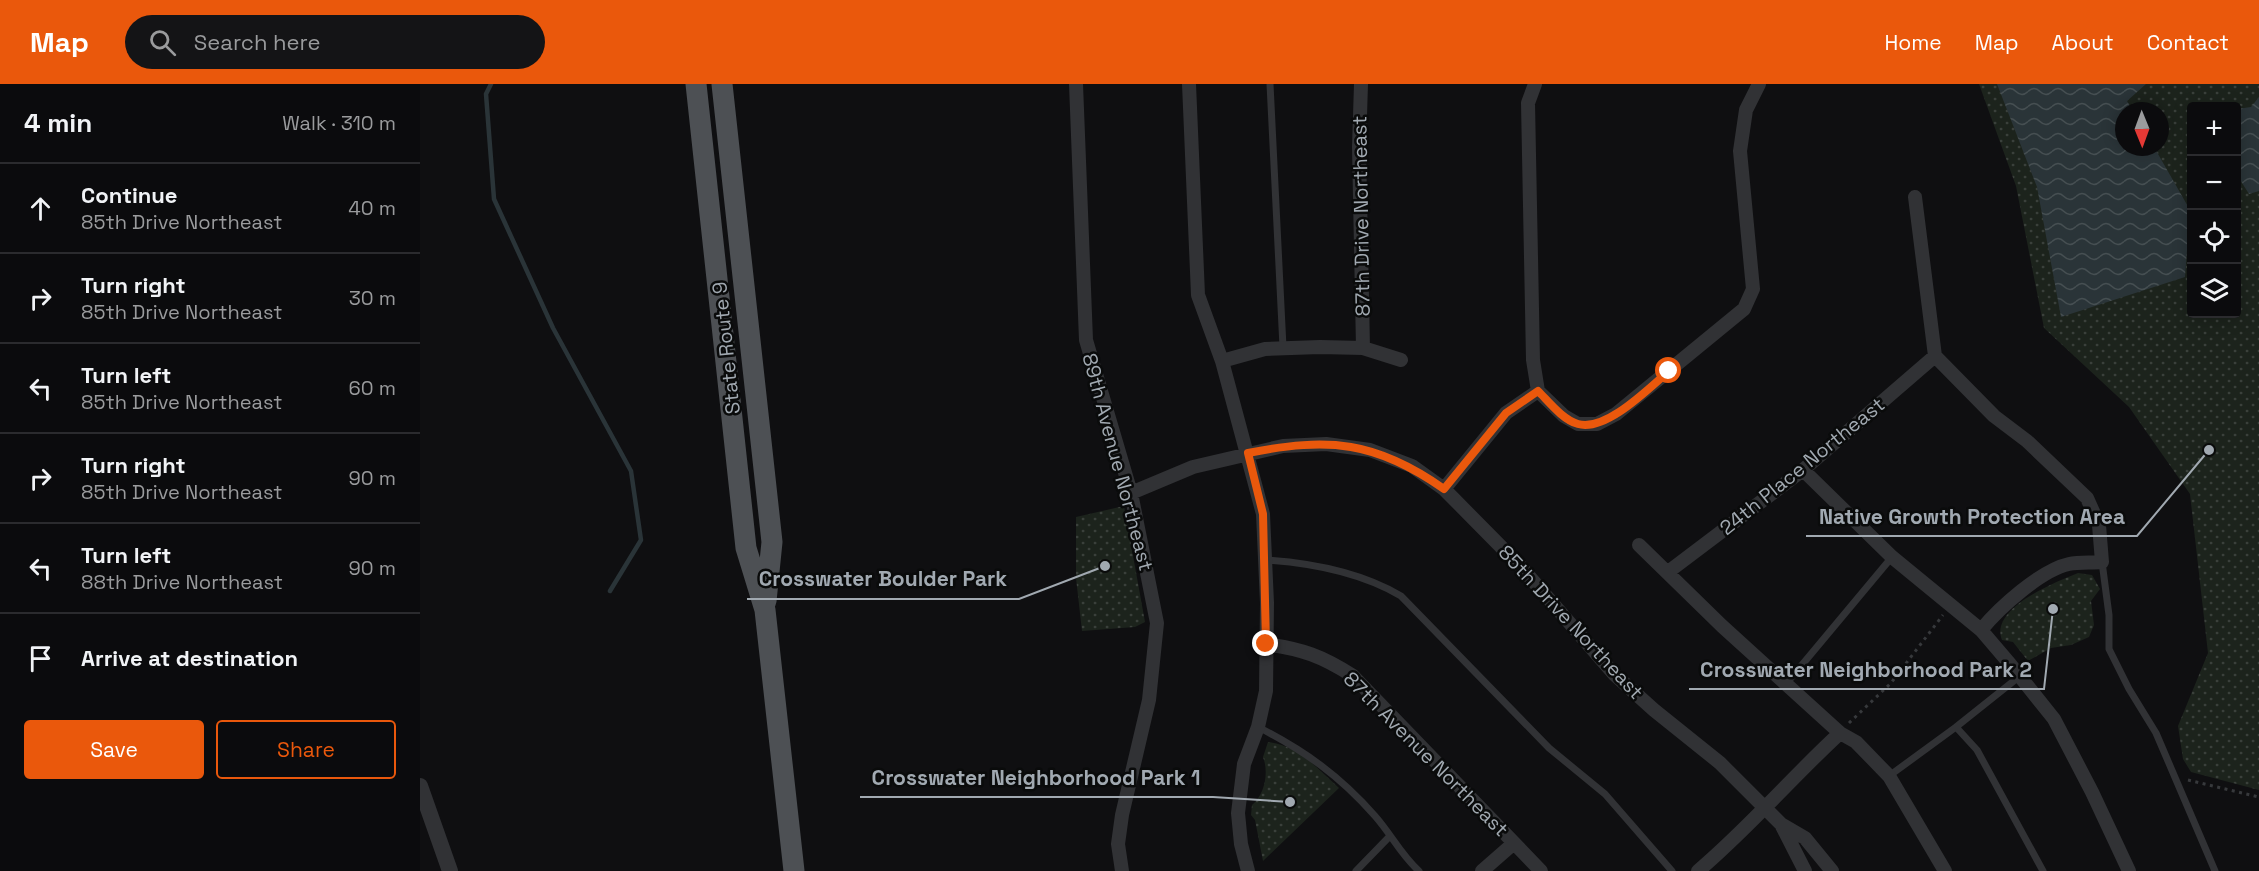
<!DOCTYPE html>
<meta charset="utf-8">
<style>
body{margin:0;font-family:"Space Grotesk",sans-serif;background:#141416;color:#f1f3f6}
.controls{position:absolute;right:18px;top:18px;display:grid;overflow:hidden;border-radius:6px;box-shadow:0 3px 15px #0003}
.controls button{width:54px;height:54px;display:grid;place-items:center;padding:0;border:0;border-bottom:2px solid #2b2b2e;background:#0b0b0d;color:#f1f3f6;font:30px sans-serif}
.compass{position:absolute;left:1695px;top:18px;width:54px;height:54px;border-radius:50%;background:#0b0b0d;box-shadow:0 3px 15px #0003;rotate:179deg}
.stop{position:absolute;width:18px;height:18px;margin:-14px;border:4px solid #ea580c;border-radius:50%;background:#fff}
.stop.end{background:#ea580c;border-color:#fff;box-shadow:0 2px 6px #0008}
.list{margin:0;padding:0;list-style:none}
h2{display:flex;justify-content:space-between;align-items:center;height:78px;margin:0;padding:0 24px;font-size:26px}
h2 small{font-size:20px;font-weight:400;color:#9a9b9d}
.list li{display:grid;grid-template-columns:39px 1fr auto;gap:18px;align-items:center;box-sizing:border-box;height:90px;padding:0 24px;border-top:2px solid #2b2b2e}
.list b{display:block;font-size:22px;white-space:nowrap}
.list p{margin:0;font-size:20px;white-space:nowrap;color:#9a9b9d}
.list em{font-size:20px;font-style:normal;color:#9a9b9d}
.actions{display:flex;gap:12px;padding:18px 24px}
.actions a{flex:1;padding:14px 0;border:2px solid #ea580c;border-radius:6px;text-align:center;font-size:21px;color:#ea580c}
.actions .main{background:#ea580c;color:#fff}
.icon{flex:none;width:33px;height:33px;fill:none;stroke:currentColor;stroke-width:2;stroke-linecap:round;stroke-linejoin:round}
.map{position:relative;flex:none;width:1839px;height:787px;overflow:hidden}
header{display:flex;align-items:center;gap:36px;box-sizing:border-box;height:84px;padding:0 30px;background:#ea580c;color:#fff}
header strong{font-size:28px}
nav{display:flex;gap:33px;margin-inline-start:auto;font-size:21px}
.search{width:420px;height:54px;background:#141416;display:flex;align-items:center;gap:15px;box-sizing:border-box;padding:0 21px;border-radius:33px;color:#9a9b9d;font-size:22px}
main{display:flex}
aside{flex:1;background:#0b0b0d}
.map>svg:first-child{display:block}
.park{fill:url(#park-dots);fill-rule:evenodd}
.water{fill:url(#water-waves)}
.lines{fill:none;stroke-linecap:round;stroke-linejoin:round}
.stream{stroke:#2a3438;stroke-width:4.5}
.path{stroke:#37393c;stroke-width:3;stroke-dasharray:3 4.5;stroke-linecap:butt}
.service{stroke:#313235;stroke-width:7}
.minor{stroke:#313235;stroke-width:14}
.tertiary{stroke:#313235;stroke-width:16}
.primary{stroke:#4d5054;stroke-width:21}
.route{stroke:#ea580c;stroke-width:8}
.labels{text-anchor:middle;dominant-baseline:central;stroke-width:5;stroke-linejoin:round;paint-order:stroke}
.street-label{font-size:20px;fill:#a1a9b1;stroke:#0a0b0b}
.leader{fill:none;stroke:#a1a9b1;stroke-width:2}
.callout-dot{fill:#a1a9b1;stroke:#0a0b0b;stroke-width:2}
.callout-label{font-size:21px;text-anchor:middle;font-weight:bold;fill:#a1a9b1;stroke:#0a0b0b;stroke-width:5;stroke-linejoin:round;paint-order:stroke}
</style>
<header>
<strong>Map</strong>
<div class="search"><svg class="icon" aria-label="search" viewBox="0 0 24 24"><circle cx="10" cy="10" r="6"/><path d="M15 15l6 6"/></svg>Search here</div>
<nav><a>Home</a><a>Map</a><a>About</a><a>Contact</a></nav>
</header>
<main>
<aside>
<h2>4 min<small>Walk · 310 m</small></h2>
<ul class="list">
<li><svg class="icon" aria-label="ahead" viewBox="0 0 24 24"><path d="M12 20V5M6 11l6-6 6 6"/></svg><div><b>Continue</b><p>85th Drive Northeast</p></div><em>40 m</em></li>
<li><svg class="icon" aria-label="right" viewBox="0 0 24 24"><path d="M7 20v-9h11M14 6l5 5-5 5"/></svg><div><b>Turn right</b><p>85th Drive Northeast</p></div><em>30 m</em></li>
<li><svg class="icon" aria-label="left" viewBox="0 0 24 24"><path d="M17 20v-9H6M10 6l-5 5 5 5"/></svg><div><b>Turn left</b><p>85th Drive Northeast</p></div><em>60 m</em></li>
<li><svg class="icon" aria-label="right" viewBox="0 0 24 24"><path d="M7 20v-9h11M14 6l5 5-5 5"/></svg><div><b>Turn right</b><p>85th Drive Northeast</p></div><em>90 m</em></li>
<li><svg class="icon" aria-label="left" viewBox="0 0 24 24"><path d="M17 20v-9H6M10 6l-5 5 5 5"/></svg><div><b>Turn left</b><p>88th Drive Northeast</p></div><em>90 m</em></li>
<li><svg class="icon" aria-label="arrive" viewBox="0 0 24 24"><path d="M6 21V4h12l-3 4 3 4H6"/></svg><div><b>Arrive at destination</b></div></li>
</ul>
<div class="actions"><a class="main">Save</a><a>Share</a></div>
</aside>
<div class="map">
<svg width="1839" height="787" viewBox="0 0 1839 787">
<defs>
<pattern id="park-dots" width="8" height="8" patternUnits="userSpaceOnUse" patternTransform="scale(1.5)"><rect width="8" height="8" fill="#1c231c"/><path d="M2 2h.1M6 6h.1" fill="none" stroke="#3a403b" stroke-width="1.8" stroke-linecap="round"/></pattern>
<pattern id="water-waves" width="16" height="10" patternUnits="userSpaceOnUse" patternTransform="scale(1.5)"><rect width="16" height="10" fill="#2a3438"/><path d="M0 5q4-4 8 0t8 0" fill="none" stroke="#464f52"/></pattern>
</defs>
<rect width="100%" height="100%" fill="#0f0f11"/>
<!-- park -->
<path class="park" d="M1559,0h280v706l-68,-18 -8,-13 -5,-33 30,-73 -18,-159 -61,-87 -85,-79 -28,-142zM1772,22h44v208h-44zM1704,27h36v36h-36z
M704,422l21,116 -10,5 -53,4 -6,-53v-61z
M1658,489l14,2 8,14 -9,12 3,24 -5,12 -18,8 -20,3 -23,13 -15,-19 -11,-2c-13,-32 54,-58 76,-67z
M848,658c31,4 49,26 71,46l-76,73 -8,-41 -4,-5 1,-10c13,-11 17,-33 11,-48z"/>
<!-- water -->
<path class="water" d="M1577,0h149l-19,17 6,10h-9v36h30l36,63 -5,67 -124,40 -24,-130z
M1839,13v94l-10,3 -12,-19v-66l14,-2z"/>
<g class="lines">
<!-- stream -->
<path class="stream" d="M71,0l-5,10 8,105 59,129 78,143 10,69 -31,51"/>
<!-- path -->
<path class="path" d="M1429,639l42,-40 52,-68
M1768,696l71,17"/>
<!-- service -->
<path class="service" d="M850,0l13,263
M845,476c47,3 95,12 136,36l148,152 56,46 67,77
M1682,478l7,53v34l20,40 27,44 59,138
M1366,600l106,-127
M838,643c47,24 82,49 117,89 16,18 26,39 44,55
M1536,643l21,23 66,121
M1469,692l67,-49 64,-51
M936,787l33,-34"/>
<!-- minor -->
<path class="minor" d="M656,0l10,256 45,153 26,130 -8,77 -27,115 -4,29 4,27
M769,0l9,211 24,66 41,153 4,89 -1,88 -8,36 -14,37 -6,49 3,31 7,27
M941,0l-2,63 4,201
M1115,0l-7,19 5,257 5,31 26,25 14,8h19l19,-10 128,-105 9,-20 -13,-138 6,-41 13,-26
M1495,113l20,159 59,60 33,25 60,57 12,27 3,37c-11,1 -23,0 -33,2 -28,6 -70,44 -88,66
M802,277l43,-12 55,-2 43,1 38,12
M1383,386l89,87 89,73 29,34 44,55 38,73 37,79
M1024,405l62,-76 32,-22
M711,409l62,-26 90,-21 43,-2 44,6 42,16 32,23 77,78 93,107 40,36 66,53 61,61 24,14 27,33
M1219,461l83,81 118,107 16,9 33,34 56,95
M1248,488l135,-102 132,-114
M846,560c36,5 56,12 87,32l188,195
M1361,740l24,47
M1062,787l32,-28
M1278,787c51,-43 93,-93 142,-138"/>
<!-- tertiary -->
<path class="tertiary" d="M0,702l30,85"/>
<!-- primary -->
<path class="primary" d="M276,0l50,464 19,62 29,261
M302,0l50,458 -6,59"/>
</g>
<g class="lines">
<!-- route -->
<path class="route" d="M846,560l-3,-130 -15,-61c81,-16 128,-12 196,36l62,-76 32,-22c11,11 25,29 40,33 28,8 71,-36 91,-53"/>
</g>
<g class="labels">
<!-- street labels -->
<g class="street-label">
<text transform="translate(941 132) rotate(-91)">87th Drive Northeast</text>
<text transform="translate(306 264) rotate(-96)">State Route 9</text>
<text transform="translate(698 378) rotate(75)">89th Avenue Northeast</text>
<text transform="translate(1382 382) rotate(-39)">24th Place Northeast</text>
<text transform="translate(1151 538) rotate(47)">85th Drive Northeast</text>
<text transform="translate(1006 670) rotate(45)">87th Avenue Northeast</text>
</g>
</g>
<!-- callouts -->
<path class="leader" d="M1789 366L1717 452H1386M685 482L599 515H327M1633 525L1624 605H1269M870 718L793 713H440"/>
<g class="callout-dot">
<circle cx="1789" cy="366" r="6"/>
<circle cx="685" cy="482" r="6"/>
<circle cx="1633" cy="525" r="6"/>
<circle cx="870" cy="718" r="6"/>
</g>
<g class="callout-label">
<text x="1552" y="440">Native Growth Protection Area</text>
<text x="463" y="502">Crosswater Boulder Park</text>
<text x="1446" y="593">Crosswater Neighborhood Park 2</text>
<text x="616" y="701">Crosswater Neighborhood Park 1</text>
</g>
</svg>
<div class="controls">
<button>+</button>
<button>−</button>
<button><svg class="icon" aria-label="locate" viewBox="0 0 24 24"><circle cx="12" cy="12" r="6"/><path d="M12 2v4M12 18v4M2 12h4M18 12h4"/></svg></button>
<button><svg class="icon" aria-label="layers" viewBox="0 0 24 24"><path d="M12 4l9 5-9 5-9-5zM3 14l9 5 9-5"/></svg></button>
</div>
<svg class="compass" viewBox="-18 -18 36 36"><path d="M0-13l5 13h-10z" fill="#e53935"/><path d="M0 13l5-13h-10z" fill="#9a9b9d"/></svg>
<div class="stop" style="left:1249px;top:287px"></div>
<div class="stop end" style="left:846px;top:560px"></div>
</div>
</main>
